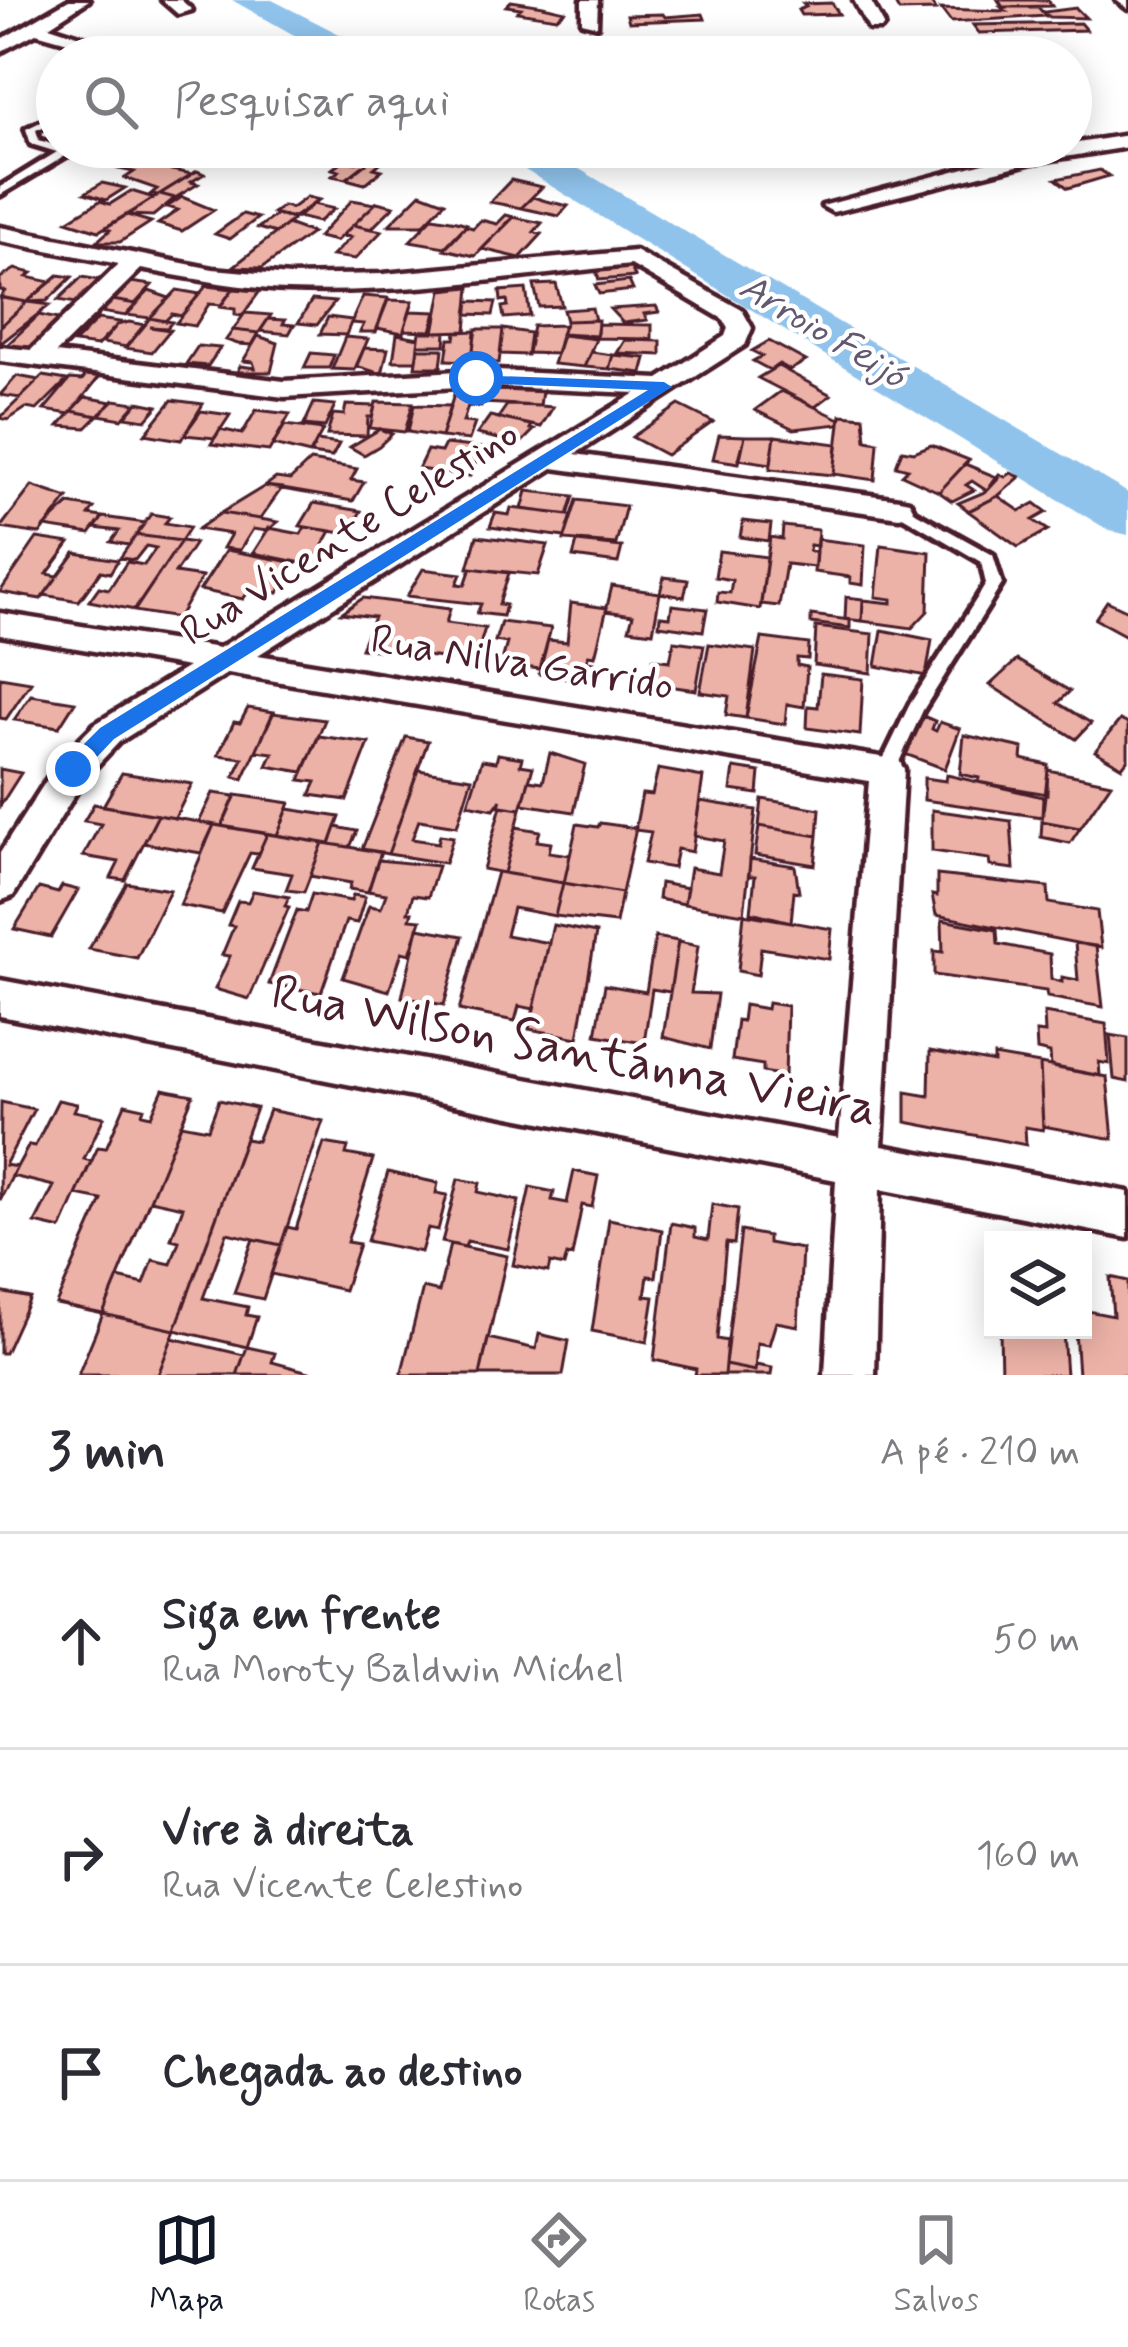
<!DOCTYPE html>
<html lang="pt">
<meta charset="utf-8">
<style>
body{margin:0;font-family:Mynerve,sans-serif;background:#f2f2f3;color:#2b2b33}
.controls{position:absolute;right:36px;bottom:36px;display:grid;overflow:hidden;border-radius:0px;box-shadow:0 6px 30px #0003}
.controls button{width:108px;height:108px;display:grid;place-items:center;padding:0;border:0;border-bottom:3px solid #e1e1e2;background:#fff;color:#2b2b33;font:60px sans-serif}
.stop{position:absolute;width:36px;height:36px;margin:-27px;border:9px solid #1a73e8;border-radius:50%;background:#fff}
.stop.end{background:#1a73e8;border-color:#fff;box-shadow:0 3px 12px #0008}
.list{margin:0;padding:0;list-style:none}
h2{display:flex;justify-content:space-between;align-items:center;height:156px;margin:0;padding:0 48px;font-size:51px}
h2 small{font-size:39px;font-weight:400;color:#7c7c81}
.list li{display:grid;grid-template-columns:78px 1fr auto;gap:36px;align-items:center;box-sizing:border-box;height:216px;padding:0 48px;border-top:3px solid #e1e1e2}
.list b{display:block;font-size:45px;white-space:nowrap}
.list p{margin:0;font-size:39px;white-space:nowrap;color:#7c7c81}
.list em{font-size:39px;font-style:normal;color:#7c7c81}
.icon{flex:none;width:66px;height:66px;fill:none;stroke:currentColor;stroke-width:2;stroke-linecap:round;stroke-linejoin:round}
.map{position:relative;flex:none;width:1128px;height:1375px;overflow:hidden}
.search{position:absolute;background:#fff;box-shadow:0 6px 30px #0003;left:36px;right:36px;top:36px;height:132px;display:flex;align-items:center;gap:30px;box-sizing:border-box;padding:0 42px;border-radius:66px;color:#7c7c81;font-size:45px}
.sheet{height:804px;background:#fff}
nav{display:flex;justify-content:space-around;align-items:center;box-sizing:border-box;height:168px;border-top:3px solid #e1e1e2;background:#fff;font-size:33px;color:#7c7c81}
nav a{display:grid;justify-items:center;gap:6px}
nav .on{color:#111827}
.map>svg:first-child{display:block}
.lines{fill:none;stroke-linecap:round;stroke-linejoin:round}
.river{fill:#90c3ec;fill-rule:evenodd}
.building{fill:#ecb2a7;stroke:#4a1f2b;stroke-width:3}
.lane-casing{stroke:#4a1f2b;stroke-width:10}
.street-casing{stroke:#4a1f2b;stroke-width:9}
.lane{fill:#fff;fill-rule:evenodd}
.street{fill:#fff;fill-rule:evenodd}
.route{fill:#1a73e8}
.labels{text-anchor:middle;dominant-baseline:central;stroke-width:9;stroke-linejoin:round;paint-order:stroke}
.far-water-label{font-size:39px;font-style:italic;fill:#62586f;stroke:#fff}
.street-label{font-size:42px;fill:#4a1f2b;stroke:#fff}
.near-street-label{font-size:51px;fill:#4a1f2b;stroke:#fff}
</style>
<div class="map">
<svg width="1128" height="1375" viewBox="0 0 1128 1375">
<rect width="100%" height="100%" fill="#fff"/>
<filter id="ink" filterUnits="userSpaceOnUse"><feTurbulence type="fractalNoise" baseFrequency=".00833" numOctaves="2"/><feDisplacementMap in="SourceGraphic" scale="24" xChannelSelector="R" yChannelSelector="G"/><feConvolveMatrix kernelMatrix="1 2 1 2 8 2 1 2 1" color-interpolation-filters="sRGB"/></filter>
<g filter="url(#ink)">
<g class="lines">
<!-- river -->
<path class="river" d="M232,0h40l99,50 5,7h-43z
M496,147h46l586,346v42l-20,-5 -607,-375z"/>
</g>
<!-- building -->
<path class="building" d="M998,0h50l4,6 -49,1z
M511,1l32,5 22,5 -8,7 -40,-6 4,-4 -15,-2z
M930,1l6,9 -37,1 -5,-9z
M832,3l7,11 -38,1 -3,-5 8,-3 -3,-3z
M1001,7h37l8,9 -95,6 -10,-13 65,2z
M1076,8l10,10 -37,-1 -5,-5z
M663,14l2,3 38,-3 2,5 -76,3 -2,-7z
M1080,23l6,7 -107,3 -6,-8z
M316,147h25l-24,16 -23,-6z
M355,155l17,4 -26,20 -14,-3 7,-5 -7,-2 12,-9 9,2 -3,-3z
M373,158l11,2 -10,8 8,2 -17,14 -19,-5z
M130,162l62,12 -34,21 -7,-1 6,-5 -32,-11 9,-6 -15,-3z
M1100,170l9,6 -41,12 -12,-9z
M197,171l7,3 -13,8 7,2 -23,14 -15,-4z
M511,180l31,7 -21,21 -31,-6z
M102,183l23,5 -19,12 -21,-7z
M131,191l23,7 -55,33 -32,-10 33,-20 10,3z
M421,193l24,9 -22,23h-34z
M160,194l15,4 -22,18 -26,-1z
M182,197l32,13 -32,21 -24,-7 20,-14 -11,-3z
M307,197l12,3 -26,18 -20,-5 10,-7 9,2z
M533,197l13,4 22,5 -9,10 -38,-8z
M352,200l23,4 -39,37 -18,-4z
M377,202l17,4 -23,23 -18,-4z
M313,204l21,5 -16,13 -20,-5z
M243,214l15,4 -28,21 -15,-5z
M127,215l24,7 -31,20h-24l14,-12 -5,-2z
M276,215l18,4 -18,14 -18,-5z
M506,215l8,2 -39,39 -31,-7 22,-23 7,2 8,-8 16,4z
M433,217l24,4 10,3 -22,23 -35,-6z
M513,217l29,6 -8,9 8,2 -22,24 -38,-9z
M287,224l25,9 -50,35 -29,-1z
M353,225l29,6 -27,28 -23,-3 19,-19 -9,-1z
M630,265l5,12 -36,3 -4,-12z
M15,269l17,4 -5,4 24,5 -24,20 -27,-5 5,-6 -5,-1v-12z
M58,275l14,2 -25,24 -20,1z
M82,277l23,4 -23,23 -24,-4z
M629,281l4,9 -34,4 -4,-9z
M130,282l22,3 -17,19 -23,-4z
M556,284l6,22 -23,1 -5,-22z
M206,286l27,3 -12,16 -12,-1 -14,22 -19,-3z
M470,287l-4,44 -32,1 8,-42z
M233,289l27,2 -18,25 -7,-1v-6l-15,-2z
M526,289l4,27 -26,2 -2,-11 6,-1 -1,-6 -6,1 -1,-10z
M177,290l23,4 -19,22 -9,-2 -7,7 -15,-3z
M149,291l20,7 -19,20 -24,-3z
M363,296l25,2 -12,34h-16l4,-8 -13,-1z
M2,298l25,4 -27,25v-27z
M111,300h1l25,4 -11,12 -26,-4z
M312,300l23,2 -18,23 -19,-2z
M388,300l25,1 -10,32 -26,-5z
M469,301l27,1 -3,13 -26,-1z
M27,302l23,3 -50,39v-17z
M656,306l3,6 -15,2 3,6 -24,3 -13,-14z
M592,308l3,12 -29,1 -3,-11z
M410,311l26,1 -5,19 -27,-1z
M245,313l26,2 -12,18 -26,-3z
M39,315l24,5 -25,23 -11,5 -20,-3z
M328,317l24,3 -6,15 -26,-1z
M150,318l22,4 -5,6 -17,-1 20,3 -18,22 -27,-4z
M98,319l22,3 -23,24 -23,-3z
M268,319l17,1 -2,4 11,1 -5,9 -29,-3z
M598,320l-1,16 -36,-2 5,-13z
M129,322l16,3 -18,22 -25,-4 15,-18z
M598,324l54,1v14l-56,-1z
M564,325l-8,29 -28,-1 5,-27z
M476,329h27l-4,34h-28z
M503,329l27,4 -3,22 -27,-1z
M233,330l26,3 -7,12 -14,-1 -12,-4z
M475,331l-3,30 -26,-1 3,-21h6l1,-7z
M420,332h26l-1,13h-27z
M397,334l22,4 -3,23h-23z
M562,335l34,4 -12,28 -31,-3z
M258,336l20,7 -7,29h-34l3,-6 15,2 -2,-6 -10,-1z
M345,337l23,2 -13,31 -23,-1z
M625,340l36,1v14l-44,-2z
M769,341l37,20 -16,9 -11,-6 -9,6 -17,-9 9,-5 -10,-5z
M198,346l22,2 -12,18 -22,-2z
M364,348l24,1 -6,25 -26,-8z
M418,349h25l-2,18h-26z
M591,352l22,3 -4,14 -25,-2z
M311,353l23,2 -5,13h-25z
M613,355l33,3 -4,15 -33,-4z
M778,366l53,29 -16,12 -57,-29z
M86,375l14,1 -30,38 -26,-4 26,-31 12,1z
M17,376l22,4 -19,18 -20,-3z
M43,376l24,4 -30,30 -11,-2 -18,12 -8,-2z
M486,390l-5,17 -13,-1 -5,16 12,1 -6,17 -28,-3 14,-46z
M486,390l56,1 -2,15 -58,-3z
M781,391l59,28 -1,5 -45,5 -39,-19z
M85,397l27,5 -14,14 -26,-5z
M114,400l22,3 -14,16 -23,-4z
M172,400l31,4 -22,36 -36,-6z
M138,402l20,4 -12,14 -21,-3z
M376,402l37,1 -8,29 -35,-4z
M314,403l21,2 -10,22 -21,-2z
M346,405l29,1 -3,11h-4l-1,19 -40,-1 6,-21 11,1z
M414,405l36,1 -9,31 -33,-5z
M507,405l33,1 13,1 -12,20 -43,-9z
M679,405l34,17 -47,33 -34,-18z
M256,410l34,4 -21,37 -58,-7 9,-15 22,5z
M72,411l26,5 -12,12 -27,-2z
M201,411l29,4 -15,23 -31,-3z
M841,415l23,2 2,23 12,2 -3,38 -41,-6z
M490,416l42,9 -2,4 4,1 -14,14 -43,-10z
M285,425l38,5 -13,24 -37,-9z
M380,429l12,5 -13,12 -15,9 -14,-8z
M719,435l26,1 -6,27 -26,-4z
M745,436h30l-4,28 -32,-5z
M775,436l62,8 -3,31 -64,-6z
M317,441l22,3 -7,13 -22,-3z
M445,444l37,4 -12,28 -52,-7 9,-19 14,2z
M931,445l38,15 -30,32 -37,-17 6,-6 -12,-3 6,-16 12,2z
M310,461l47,8 -6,11 13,2 -11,19 -88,-15 11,-8 14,2z
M965,464l34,14 -12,13 -15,-10 -6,4 8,5 -22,11 -13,-9z
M1011,473l9,4 -22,19 -29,15 -11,-8 29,-12 12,-17 6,3z
M32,486l36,12 -28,36 -40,-6z
M265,486l17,2 -22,31 -39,-6z
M527,491l47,5 -6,19 -46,-6z
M998,496l22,15 15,-8 12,9 -14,8 15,10 -30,17 -50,-36z
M577,500l49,6 -10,38 -52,-4z
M314,503l47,8 -13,23 -48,-8z
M69,504l25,4 -5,7 14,2 -13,17 -45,-7z
M511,508l61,7 -7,22 -75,-10 5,-14 14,2z
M221,513l39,6 18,3 -11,9 -14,-2 -13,21 -17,-2 8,-14 -33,-5z
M151,514l19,3 -5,6 25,4 -9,14 -45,-6z
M103,517l42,6 -16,22 -18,-3 8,-11 -24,-3z
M743,521l28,3 -2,17 -29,-4z
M783,526l35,4 -1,16 -7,-1 -1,6 7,1 -1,15 -29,-3 -7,42 -18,-2 9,-67 12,2z
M305,527l26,4 -19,34 -59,-12 16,-25 32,6z
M136,535l45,6 -46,69 -46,-9 10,-14 10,2 18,-27 17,3 12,-17 -10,-2 -11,14 -15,-2z
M477,536l71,9 -10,30 -70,-7z
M37,538l33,5 -23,31 11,2 -17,23 -41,-7z
M817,539l48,6 -2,40 -13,-2v-6l-36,-5z
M181,541l14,2 -20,30 27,4 -24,41 -44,-7z
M577,542l45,5 -4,16 -45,-6z
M881,545l49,7 -2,59 -16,17 -50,-7 1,-21 29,3v-4l-16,-2z
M226,550l70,13 -18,30 -27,-5 -8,11 -43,-9z
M719,551l48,6 -7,52 -43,-7 1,-10 12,1 2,-13 -17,-3z
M75,553l43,7 -8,13 -9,-2 -22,30 -35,-6z
M471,568l38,5 -10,31 7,1 -3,11 -26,-3 4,-9 -74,-8 16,-27 38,5 -4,10 8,1z
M664,577l24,3 -4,17 -24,-4z
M612,586l48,7 -7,39 -24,-3 4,-14 -27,-4z
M846,597l17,2 -1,22 -17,-2z
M363,598l87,11 -4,14 39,5 -10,34 -114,-14 13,-31 -33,-4z
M1107,601l21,10v26l-33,-18z
M571,603l36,5 -12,48 -7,-1 -1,6 7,1 -4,19 -51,-7 9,-34 19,2z
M672,605l35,4 -4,22 -44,-6 1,-9 10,1z
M811,615l39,5v8l-39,-5z
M501,622l50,6 -11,41 -39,-5 6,-21 -12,-2z
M816,627l57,7 -2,39 -57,-8z
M882,630l50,10 -6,36 -50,-10z
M762,638l47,6 -1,15 -11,-1v7l10,2 -3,40 -17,-3 -2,20 -39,-6z
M674,641l30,4 -8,45 -49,-7 6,-24 17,2z
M709,644l46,6 -9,68 -20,-3 3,-19 -29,-4z
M1017,660l53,31 -12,12 33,20 -15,16 -86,-54z
M821,674l42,5 -3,56 -53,-7 1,-22 10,1z
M0,677l31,5 -25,37 -6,-1z
M31,695l44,7 -16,25 -45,-7z
M248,708l26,4 -31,67 -9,-2 9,-19 -25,-3 16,-33 6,1z
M273,713l52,7 -22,52 -36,-6 6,-13 -17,-2z
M923,716l12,5 -3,8 4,2 4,-9 20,7 -15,40 -40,-15z
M1120,720l8,4v35l-6,8 -27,-16z
M964,735l59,13 -1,11 26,6 -1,29 -69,-12 1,-4 -19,-4z
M319,736l50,7 -22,57 -37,-5 6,-13 -16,-2z
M406,737l22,4 -40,113 -26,-5z
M550,753l35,11 -11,48 -51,-8 6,-24 14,2z
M498,754l24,4 -2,7 13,2 -12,42 -22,-3 2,-7 -7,10 -26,-5 14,-44 14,2z
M734,768l26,4 -2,22 -27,-4z
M0,769l21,4 -21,33z
M658,769l45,8 -11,75 -15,-3 -4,19 -29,-5 7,-31 -16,-2 7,-36 10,1z
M418,770l54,8 -15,48 -38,-6 -7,19 26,4 2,-8 13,2 -8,26 -57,-9z
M1048,770l63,13 -31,45 -38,-7z
M122,773l70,11 -17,34 -72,-12z
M947,775l96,22 -1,20 -118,-17v-22l22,3z
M213,793l22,3 -13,30 -23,-4z
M236,795l54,8 -13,32 -55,-9z
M762,799l58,10 -2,27 -59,-10z
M700,801l56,9 -12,104 -60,-10 6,-36 29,5 5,-32 -30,-5z
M94,804l64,11 -33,65 -14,-2 8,-16 -36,-6 18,-32 -17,-3z
M501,806l20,3 -17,64 -21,-4z
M288,809l52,8 -10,27 -53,-9z
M932,810l79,11 3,48 -24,-3 -1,-7 -57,-8z
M158,815l41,7 15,3 -13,28 -57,-10z
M1042,821l38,7 -10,15 -29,-6z
M600,823l36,5 -14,65 -58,-10 13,-59 21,3z
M214,825l53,9 -9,20 -8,-1 -28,60 -42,-8z
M759,826l59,10 -3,29 -60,-10z
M336,827l21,4 -7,16 -20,-3z
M516,827l24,4 -3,10 14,2 -2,9 21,3 -6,28 -60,-10z
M267,834l56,9 -19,49 -18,-2 6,-16 -40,-6z
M323,843l58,9 -13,40 -19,-3 2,-6 -41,-7z
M750,859l45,7 4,26 -5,-1 -3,31 -40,-10 4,-36h-6z
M378,860l60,6 -10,31 -15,-2 -5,17h4l-2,7 11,1 -11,34 -8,-2 -13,39 -46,-13 26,-72 12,2 5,-14 -18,-3z
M497,872l66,11 -8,33 -42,-8 -7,27 43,8 -15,66 -15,-3 -4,15 -56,-11z
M937,875l111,12 1,16 48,8 4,37 -165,-33 -4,-20 5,1z
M127,883l43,7 -33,68 -48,-9z
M563,883l59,10 -6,30 -61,-7z
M660,883l27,5 -3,16 -26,-5z
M62,886l16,4 -27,47 -37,-8 25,-41 19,5z
M253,891l36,6 -4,9 4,1 -40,92 -34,-10 15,-33 -8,-1 12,-29 -6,-1 10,-24 10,1z
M312,894l39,7 2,-6 12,2 -8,26 -11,-2 -25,72 -52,-9 28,-74 9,2z
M744,914l88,15 -3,30 -68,-11 -3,27 -20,-4z
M942,920l55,10 1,14 52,10 1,25 11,3v-5l16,3 -3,-37 21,3 7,61 -56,-10 -1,-6 -112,-16v-24l9,1z
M553,925l43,8 -18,105 -49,-9z
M418,928l45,8 -19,69 -42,-8z
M655,937l23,4 -8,51 -18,-3 -8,54 -48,-8 9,-50 41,7z
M678,942l20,4 -7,47 26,1 -7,55 -47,-12z
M768,1003l19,3 -2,70 -22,-4v-7l-31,-5 5,-40 5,1 2,-16 23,4z
M1044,1013l62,11 3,40 -10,-2 1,14 -49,-9 -1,-14 -13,-3 -1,-18 9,1z
M1110,1035l18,3v44l-14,-3z
M930,1051l64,12v-7l46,8 3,66 -18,-3 1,18 -120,-23v-30l23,4z
M1040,1064l67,13 6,62 -70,-13z
M163,1089l30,6 -90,219 -47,-10 46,-104 -26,-5 22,-48 8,1 19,-44 19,4 -2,6 9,2z
M58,1100l19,4 -3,7 30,6 -20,42 7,2 -30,68 -26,-6 19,-37 -42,-10 17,-31 6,1z
M219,1100l37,8 -81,222 -72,-16 15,-36 26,6 9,-24 18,4 8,-23 -8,-2 12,-32 -33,-7 31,-76 27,5z
M1,1102l33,7 -29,56 12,2 -17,33z
M269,1110l54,11 -42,124 -54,-12 -24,65 45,9 -2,8 11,2 -10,30 -72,-17 70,-191 12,2z
M324,1143l24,4 -2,7 27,5 -26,83 12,2 -15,46 -73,-16 16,-47 9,2z
M574,1171l24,5 -6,31 -10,-2 -10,51 -5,-1 -3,11 -14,-3 -2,9 -35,-7 17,-78 24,5 -2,8 15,3z
M388,1172l50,11 -2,10 11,2 -9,35 -10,-2 -7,24 -54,-11z
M458,1179l22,4 -2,9 41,9 -11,48 -41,-8 -2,6 -23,-5z
M712,1204l26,5 -4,35 -8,-1 -9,96 10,2 -3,34h-29l1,-6 -42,-9 17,-137 24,5v9l13,3z
M609,1219l53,11 -6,47 -8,-1 -3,20 9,1 -7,45 -55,-11z
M741,1231l27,5v7l34,6 -4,77 -22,-4 -7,23 -12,-2 -2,28 -30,-6z
M253,1239l28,6 -18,54 -29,-6z
M450,1244l57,12 -27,119h-79l22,-87 16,4z
M1110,1277l18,4v94h-50l-3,-45h8v-20l30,6z
M0,1292l30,6 -25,55h-5z
M103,1314l72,16 -17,45h-80z
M1000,1330l63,2 3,43h-65z
M539,1334l30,7 -6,34h-83l8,-37 48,11z
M172,1338l72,17 -7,20h-79z
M247,1347l28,6 -3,9 48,13h-83z
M725,1365l30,6 1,-6 16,3 -1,7h-47z"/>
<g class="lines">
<!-- lane casing -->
<g class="lane-casing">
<path id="lane" d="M57,114v7l-21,9 3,10 25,8 33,-1 -1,2 -29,6 -67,40v-8l57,-35 -26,-8 -5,-15z
M899,503l94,52 9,29 -79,126 -30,65h-12l-3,-5 32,-66 76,-120 -5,-22 -87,-51 -2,-3z"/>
</g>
<!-- street casing -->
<g class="street-casing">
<path id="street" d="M69,0h20l-40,26 65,21v8l-78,-22 -36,19v-12z
M162,0h19l11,10 -14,4z
M582,0h16l-1,26 -15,-4z
M854,0h16l14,25 -3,4h-12z
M1116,0h12v9z
M1128,135v12l-95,15 -200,50 -11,-6 211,-56z
M0,227l213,42 77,7 93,-2 252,-23 107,59 10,18 -7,17 -170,109 324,45 10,2 4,7 -4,7 -10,2 -346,-49 -295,187 641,105 5,10 -22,376 246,46v46l-248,-49 -5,186h-50l11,-195 -836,-164v-36l839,158 30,-357 -641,-108 -109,69 -35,37 -71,117 -13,5v-48l60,-94 35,-35 93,-57 -188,-32v-22l219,35 417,-255 -160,-7 -192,11 -284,-36v-14l31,3 88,-86 -119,-23zM631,265l92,54 5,9 -3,8 -66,43 -183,-9 -192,11 -228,-28 85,-84c49,9 97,19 147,21 114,5 230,-14 343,-25z"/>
</g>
<!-- lane -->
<use href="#lane" class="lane"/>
<!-- street -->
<use href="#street" class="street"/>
</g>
</g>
<!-- route -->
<path class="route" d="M470,375l194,7 8,5 -558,352 -34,36h-15v-12l35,-35 548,-338 -172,-7 -8,-5z"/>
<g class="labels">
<!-- far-water labels -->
<g class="far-water-label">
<text transform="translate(822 332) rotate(31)">Arroio Feijó</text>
</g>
<!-- street labels -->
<g class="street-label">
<text transform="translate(350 534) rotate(-32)">Rua Vicente Celestino</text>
<text transform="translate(522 664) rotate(9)">Rua Nilva Garrido</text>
</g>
<!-- near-street labels -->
<g class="near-street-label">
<text transform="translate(574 1052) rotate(11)">Rua Wilson Santánna Vieira</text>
</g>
</g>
</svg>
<div class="controls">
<button><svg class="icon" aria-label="layers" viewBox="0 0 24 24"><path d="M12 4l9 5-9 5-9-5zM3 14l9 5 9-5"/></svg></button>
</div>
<div class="stop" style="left:476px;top:378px"></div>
<div class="stop end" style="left:73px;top:769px"></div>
<div class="search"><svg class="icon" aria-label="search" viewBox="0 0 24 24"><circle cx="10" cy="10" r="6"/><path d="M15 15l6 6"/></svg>Pesquisar aqui</div>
</div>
<section class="sheet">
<h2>3 min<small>A pé · 210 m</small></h2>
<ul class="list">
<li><svg class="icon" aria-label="ahead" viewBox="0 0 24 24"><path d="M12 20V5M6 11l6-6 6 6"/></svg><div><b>Siga em frente</b><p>Rua Moroty Baldwin Michel</p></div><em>50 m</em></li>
<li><svg class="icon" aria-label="right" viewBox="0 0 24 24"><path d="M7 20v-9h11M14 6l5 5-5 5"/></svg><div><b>Vire à direita</b><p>Rua Vicente Celestino</p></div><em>160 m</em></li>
<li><svg class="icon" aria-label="arrive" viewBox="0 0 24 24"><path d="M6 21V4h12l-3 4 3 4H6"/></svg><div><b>Chegada ao destino</b></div></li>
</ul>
</section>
<nav>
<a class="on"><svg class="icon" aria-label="map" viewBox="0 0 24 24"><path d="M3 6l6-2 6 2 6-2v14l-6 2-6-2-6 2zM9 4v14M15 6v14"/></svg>Mapa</a>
<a><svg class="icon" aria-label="directions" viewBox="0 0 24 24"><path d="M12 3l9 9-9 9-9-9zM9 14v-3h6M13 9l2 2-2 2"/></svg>Rotas</a>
<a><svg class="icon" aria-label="saved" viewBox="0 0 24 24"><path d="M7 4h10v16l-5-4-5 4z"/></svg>Salvos</a>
</nav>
